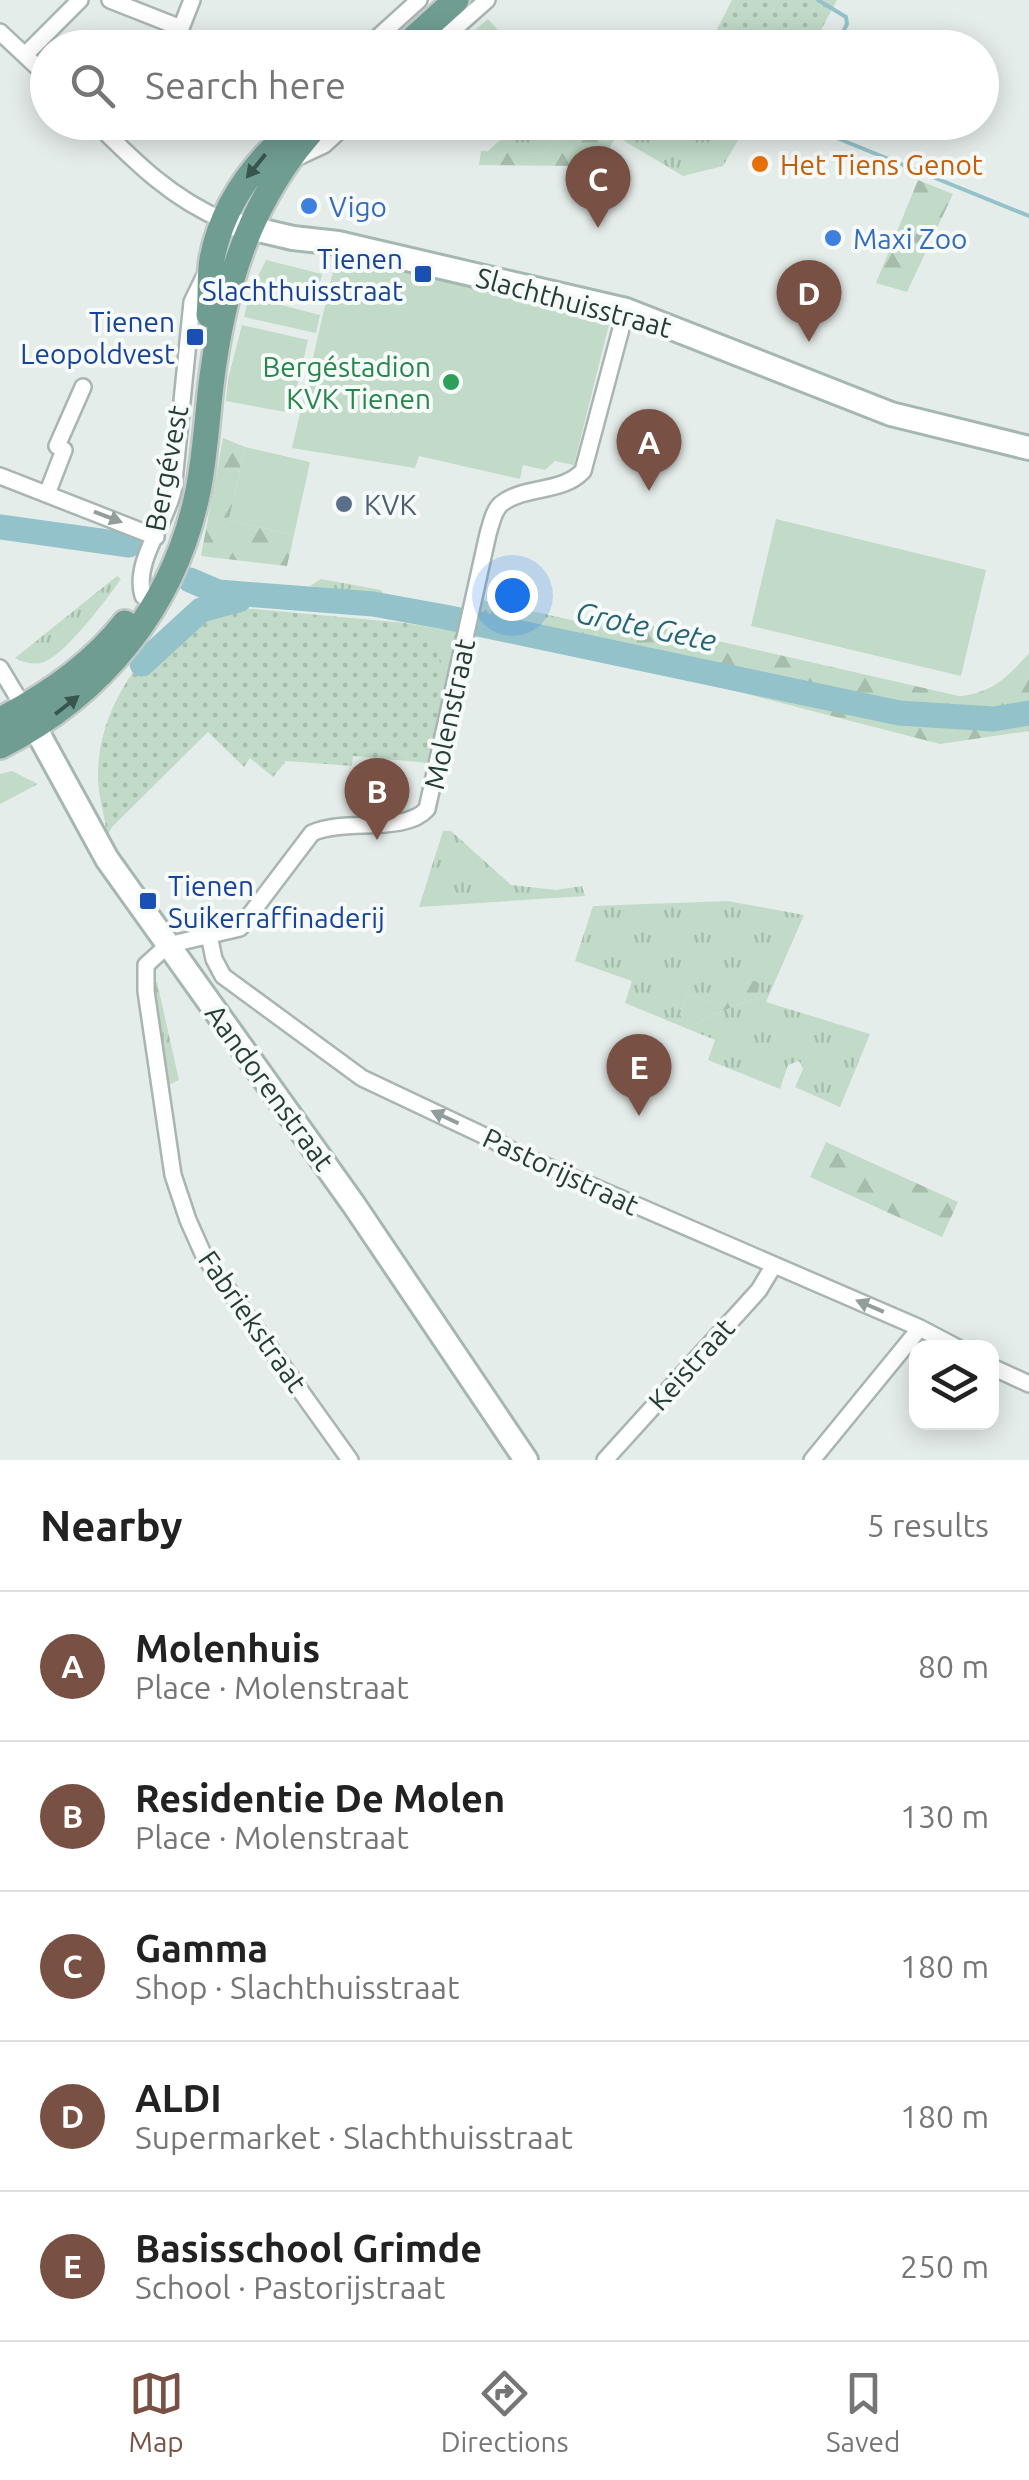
<!DOCTYPE html>
<meta charset="utf-8">
<style>
body{margin:0;font-family:Ubuntu,sans-serif;background:#f2f2f2;color:#222}
.controls{position:absolute;right:30px;bottom:30px;display:grid;overflow:hidden;border-radius:20px;box-shadow:0 5px 25px #0003}
.controls button{width:90px;height:90px;display:grid;place-items:center;padding:0;border:0;border-bottom:2px solid #e0e0e0;background:#fff;color:#222;font:50px sans-serif}
.you{position:absolute;left:512px;top:595px;width:35px;height:35px;margin:-25px;border:8px solid #fff;border-radius:50%;background:#1a73e8;box-shadow:0 0 0 15px #1a73e833}
.badge{display:grid;place-items:center;width:65px;height:65px;border-radius:50%;background:#795144;color:#fff;font-size:32px;font-weight:700}
.pin{position:absolute;translate:-50% -82px;filter:drop-shadow(0 2px 5px #0008)}
.pin::after{content:'';position:absolute;top:52px;width:35px;height:30px;background:inherit;clip-path:polygon(0 0,100% 0,50% 100%)}
.list{margin:0;padding:0;list-style:none}
h2{display:flex;justify-content:space-between;align-items:center;height:130px;margin:0;padding:0 40px;font-size:42px}
h2 small{font-size:32px;font-weight:400;color:#767676}
.list li{display:grid;grid-template-columns:65px 1fr auto;gap:30px;align-items:center;box-sizing:border-box;height:150px;padding:0 40px;border-top:2px solid #e0e0e0}
.list b{display:block;font-size:38px;white-space:nowrap}
.list p{margin:0;font-size:32px;white-space:nowrap;color:#767676}
.list em{font-size:32px;font-style:normal;color:#767676}
.icon{flex:none;width:55px;height:55px;fill:none;stroke:currentColor;stroke-width:2;stroke-linecap:round;stroke-linejoin:round}
.map{position:relative;flex:none;width:1029px;height:1460px;overflow:hidden}
.search{position:absolute;background:#fff;box-shadow:0 5px 25px #0003;left:30px;right:30px;top:30px;height:110px;display:flex;align-items:center;gap:25px;box-sizing:border-box;padding:0 35px;border-radius:55px;color:#767676;font-size:38px}
.sheet{height:880px;background:#fff}
nav{display:flex;justify-content:space-around;align-items:center;box-sizing:border-box;height:140px;border-top:2px solid #e0e0e0;background:#fff;font-size:28px;color:#767676}
nav a{display:grid;justify-items:center;gap:5px}
nav .on{color:#795144}
.map>svg:first-child{display:block}
.grass{fill:url(#grass-tufts)}
.forest{fill:url(#forest-firs)}
.park{fill:url(#park-dots)}
.pitch{fill:#c1dbc8}
.lines{fill:none;stroke-linecap:round;stroke-linejoin:round}
.stream{stroke:#94c2cb;stroke-width:4}
.river{stroke:#94c2cb;stroke-width:25}
.street-casing{stroke:#a8b5b1;stroke-width:20}
.secondary-casing{stroke:#a5b7b1;stroke-width:28}
.primary-casing{stroke:#c2c9c7;stroke-width:30}
.street{stroke:#fff;stroke-width:15}
.secondary{stroke:#fff;stroke-width:22}
.primary{stroke:#6f9d92;stroke-width:25}
.oneway{fill:#38554e}
.oneway2{fill:#929e9b}
.food-dot{fill:#e8710a;stroke:#f6faf8;stroke-width:4}
.shop-dot{fill:#3f7fe0;stroke:#f6faf8;stroke-width:4}
.transit-dot{fill:#1a4fb4;stroke:#f6faf8;stroke-width:4}
.leisure-dot{fill:#2e9e5b;stroke:#f6faf8;stroke-width:4}
.service-dot{fill:#5c6f8a;stroke:#f6faf8;stroke-width:4}
.labels{text-anchor:middle;dominant-baseline:central;stroke-width:8;stroke-linejoin:round;paint-order:stroke}
.food-label{font-size:28px;fill:#c56008;stroke:#f6faf8;text-anchor:start}
.shop-label{font-size:28px;fill:#366cbe;stroke:#f6faf8;text-anchor:start}
.transit-label{font-size:28px;fill:#164399;stroke:#f6faf8;text-anchor:end}
.street-label{font-size:28px;fill:#263d37;stroke:#f6faf8}
.leisure-label{font-size:28px;fill:#27864d;stroke:#f6faf8;text-anchor:end}
.service-label{font-size:28px;fill:#4e5e75;stroke:#f6faf8;text-anchor:start}
.water-label{font-size:30px;font-style:italic;fill:#266673;stroke:#f6faf8}
</style>
<div class="map">
<svg width="1029" height="1460" viewBox="0 0 1029 1460">
<defs>
<pattern id="grass-tufts" width="24" height="20" patternUnits="userSpaceOnUse" patternTransform="scale(2.5)"><rect width="24" height="20" fill="#c1dbc8"/><path d="M3 7l-1-3M5 7V3M7 7l1-3M15 17l-1-3M17 17v-4M19 17l1-3" fill="none" stroke="#a6bdac"/></pattern>
<pattern id="forest-firs" width="22" height="20" patternUnits="userSpaceOnUse" patternTransform="scale(2.5)"><rect width="22" height="20" fill="#c1dbc8"/><path d="M5 1l3.5 6h-7zM16 11l3.5 6h-7z" fill="#a6bdac"/></pattern>
<pattern id="park-dots" width="8" height="8" patternUnits="userSpaceOnUse" patternTransform="scale(2.5)"><rect width="8" height="8" fill="#c1dbc8"/><path d="M2 2h.1M6 6h.1" fill="none" stroke="#a6bdac" stroke-width="1.8" stroke-linecap="round"/></pattern>
</defs>
<rect width="100%" height="100%" fill="#e5edea"/>
<!-- grass -->
<path class="grass" d="M488,19l25,28h-58z
M509,123h59l-25,31 -56,-2 26,-24z
M624,123h124l-25,43 -40,10 -67,-40z
M117,576l4,3c-14,20 -54,73 -75,82 -11,5 -21,2 -31,-3z
M321,579l60,11 8,10 -79,-14z
M482,600l116,26 -2,12 7,2 -1,6 -124,-27z
M405,623l54,9 -15,68z
M12,771l26,13 -38,20v-30z
M443,831h8l60,54 45,5 26,-4 3,10 -166,11z
M728,901l76,14 -38,87 104,32 -30,73 -45,-20 8,-18 -4,-8 -11,4 -8,24 -72,-29 7,-20 -27,-11 21,-13 47,-18 3,-15 -25,5 -20,15 -26,-9 -12,30 -51,-21 7,-22 -57,-20 18,-55z
M157,982l22,98 -13,6 -14,-102z"/>
<!-- forest -->
<path class="forest" d="M568,123h56l-22,38 -21,5 -102,-1 2,-14 62,3z
M918,180l35,14 -46,98 -31,-9z
M223,438l22,9 -16,73 65,15 -7,31 -86,-10z
M600,614l359,82c32,-2 50,-20 70,-43v78l-89,13 -224,-58 -121,-25 8,-20 -7,-3z
M738,975l22,8 -4,15 -47,18 -21,13 -12,-5 12,-30 26,9 8,-19 11,4z
M826,1142l132,60 -16,35 -132,-60z"/>
<!-- park -->
<path class="park" d="M732,0h105l-25,47h-104z
M231,607l174,16c57,22 35,96 24,140l-76,-7 -1,10 -66,-5 -13,16 -23,-19 -6,9 -36,-35 -96,95 -5,9c-2,-21 -10,-42 -9,-64 1,-52 31,-106 71,-139l17,1 27,-23z"/>
<!-- pitch -->
<path class="pitch" d="M337,254l274,62 -37,149 -19,-4 -10,9 -22,-5 -3,14 -101,-23 -4,12 -123,-20z
M266,260l56,14 -7,31 -38,-8 -3,6 46,12 -4,18 -72,-16 6,-25z
M242,325l66,15 -17,73 -65,-12 2,-22z
M245,447l65,15 -16,73 -65,-15z
M776,519l210,51 -25,106 -210,-50z"/>
<g class="lines">
<!-- stream -->
<path class="stream" d="M818,0l28,17 1,7 -12,24
M813,122l14,12 202,82"/>
<!-- river -->
<path class="river" d="M0,527l129,18
M190,580l28,12 155,12 72,13 454,96 94,6 36,-6
M142,664l59,-54 38,-10"/>
<!-- street casing -->
<g class="street-casing">
<path id="street" d="M110,0l71,28 11,-28
M0,32l48,45
M366,48l53,-48
M433,48l54,-48
M25,55l55,-55
M95,122c40,40 77,77 130,99
M294,159l30,-14 25,-23
M0,476l156,61
M47,494l17,-44 -7,-4 26,-59
M143,596c-10,-34 22,-71 30,-105l19,-189 15,-31
M0,668l24,40
M209,935l5,24 9,17 139,102 129,61 29,16 400,173 38,20
M992,1367l37,17
M350,1460l-146,-204 -16,-36 -15,-45 -27,-184v-26l22,-20 72,-17 72,-95c33,-15 93,1 115,-24l61,-275c3,-9 5,-23 13,-30 24,-19 60,-10 82,-33l43,-161
M605,1460l154,-170 15,-25
M812,1460l108,-132"/>
</g>
<!-- secondary casing -->
<g class="secondary-casing">
<path id="secondary" d="M233,224l60,14 45,5 288,67 265,104 138,34
M26,711l81,148 247,346 172,255"/>
</g>
<!-- primary casing -->
<g class="primary-casing">
<path id="primary" d="M403,48l53,-48
M209,315c2,-19 0,-38 3,-56 11,-57 46,-102 91,-137
M0,720c47,-24 92,-55 125,-97
M0,746c103,-52 175,-141 198,-255 7,-35 9,-71 13,-106 12,-99 39,-189 109,-263"/>
</g>
<!-- street -->
<use href="#street" class="street"/>
<!-- secondary -->
<use href="#secondary" class="secondary"/>
<!-- primary -->
<use href="#primary" class="primary"/>
</g>
<!-- one-way arrows -->
<defs><path id="oneway-solid" d="M-6-.8H1V-3.2L6.5 0L1 3.2V.8H-6Z" transform="scale(2.5)"/></defs>
<g class="oneway">
<use href="#oneway-solid" transform="translate(256 166) rotate(129)"/>
<use href="#oneway-solid" transform="translate(67 705) rotate(-38)"/>
</g>
<g class="oneway2">
<use href="#oneway-solid" transform="translate(108 517) rotate(21)"/>
<use href="#oneway-solid" transform="translate(445 1117) rotate(-155)"/>
<use href="#oneway-solid" transform="translate(870 1306) rotate(-157)"/>
</g>
<!-- markers -->
<circle class="food-dot" cx="760" cy="164" r="10"/>
<g class="shop-dot">
<circle cx="309" cy="206" r="10"/>
<circle cx="833" cy="238" r="10"/>
</g>
<g class="transit-dot">
<rect x="413" y="264" width="20" height="20" rx="5"/>
<rect x="185" y="327" width="20" height="20" rx="5"/>
<rect x="138" y="891" width="20" height="20" rx="5"/>
</g>
<circle class="leisure-dot" cx="451" cy="382" r="10"/>
<circle class="service-dot" cx="344" cy="504" r="10"/>
<g class="labels">
<!-- food labels -->
<g class="food-label">
<text x="780" y="164">Het Tiens Genot</text>
</g>
<!-- shop labels -->
<g class="shop-label">
<text x="329" y="206">Vigo</text>
<text x="853" y="238">Maxi Zoo</text>
</g>
<!-- transit labels -->
<g class="transit-label">
<text x="403" y="258">Tienen<tspan x="403" dy="32">Slachthuisstraat</tspan></text>
<text x="175" y="321">Tienen<tspan x="175" dy="32">Leopoldvest</tspan></text>
<text x="168" y="885" text-anchor="start">Tienen<tspan x="168" dy="32">Suikerraffinaderij</tspan></text>
</g>
<!-- street labels -->
<g class="street-label">
<text transform="translate(574 302) rotate(15)">Slachthuisstraat</text>
<text transform="translate(166 468) rotate(-79)">Bergévest</text>
<text transform="translate(449 714) rotate(-78)">Molenstraat</text>
<text transform="translate(270 1087) rotate(54)">Aandorenstraat</text>
<text transform="translate(561 1171) rotate(25)">Pastorijstraat</text>
<text transform="translate(253 1321) rotate(55)">Fabriekstraat</text>
<text transform="translate(691 1364) rotate(-48)">Keistraat</text>
</g>
<!-- leisure labels -->
<g class="leisure-label">
<text x="431" y="366">Bergéstadion<tspan x="431" dy="32">KVK Tienen</tspan></text>
</g>
<!-- service labels -->
<g class="service-label">
<text x="364" y="504">KVK</text>
</g>
<!-- water labels -->
<g class="water-label">
<text transform="translate(646 626) rotate(12)">Grote Gete</text>
</g>
</g>
</svg>
<div class="controls">
<button><svg class="icon" aria-label="layers" viewBox="0 0 24 24"><path d="M12 4l9 5-9 5-9-5zM3 14l9 5 9-5"/></svg></button>
</div>
<div class="you"></div>
<div class="pin badge" style="left:649px;top:491px">A</div>
<div class="pin badge" style="left:377px;top:840px">B</div>
<div class="pin badge" style="left:598px;top:228px">C</div>
<div class="pin badge" style="left:809px;top:342px">D</div>
<div class="pin badge" style="left:639px;top:1116px">E</div>
<div class="search"><svg class="icon" aria-label="search" viewBox="0 0 24 24"><circle cx="10" cy="10" r="6"/><path d="M15 15l6 6"/></svg>Search here</div>
</div>
<section class="sheet">
<h2>Nearby<small>5 results</small></h2>
<ul class="list">
<li><span class="badge">A</span><div><b>Molenhuis</b><p>Place · Molenstraat</p></div><em>80 m</em></li>
<li><span class="badge">B</span><div><b>Residentie De Molen</b><p>Place · Molenstraat</p></div><em>130 m</em></li>
<li><span class="badge">C</span><div><b>Gamma</b><p>Shop · Slachthuisstraat</p></div><em>180 m</em></li>
<li><span class="badge">D</span><div><b>ALDI</b><p>Supermarket · Slachthuisstraat</p></div><em>180 m</em></li>
<li><span class="badge">E</span><div><b>Basisschool Grimde</b><p>School · Pastorijstraat</p></div><em>250 m</em></li>
</ul>
</section>
<nav>
<a class="on"><svg class="icon" aria-label="map" viewBox="0 0 24 24"><path d="M3 6l6-2 6 2 6-2v14l-6 2-6-2-6 2zM9 4v14M15 6v14"/></svg>Map</a>
<a><svg class="icon" aria-label="directions" viewBox="0 0 24 24"><path d="M12 3l9 9-9 9-9-9zM9 14v-3h6M13 9l2 2-2 2"/></svg>Directions</a>
<a><svg class="icon" aria-label="saved" viewBox="0 0 24 24"><path d="M7 4h10v16l-5-4-5 4z"/></svg>Saved</a>
</nav>
